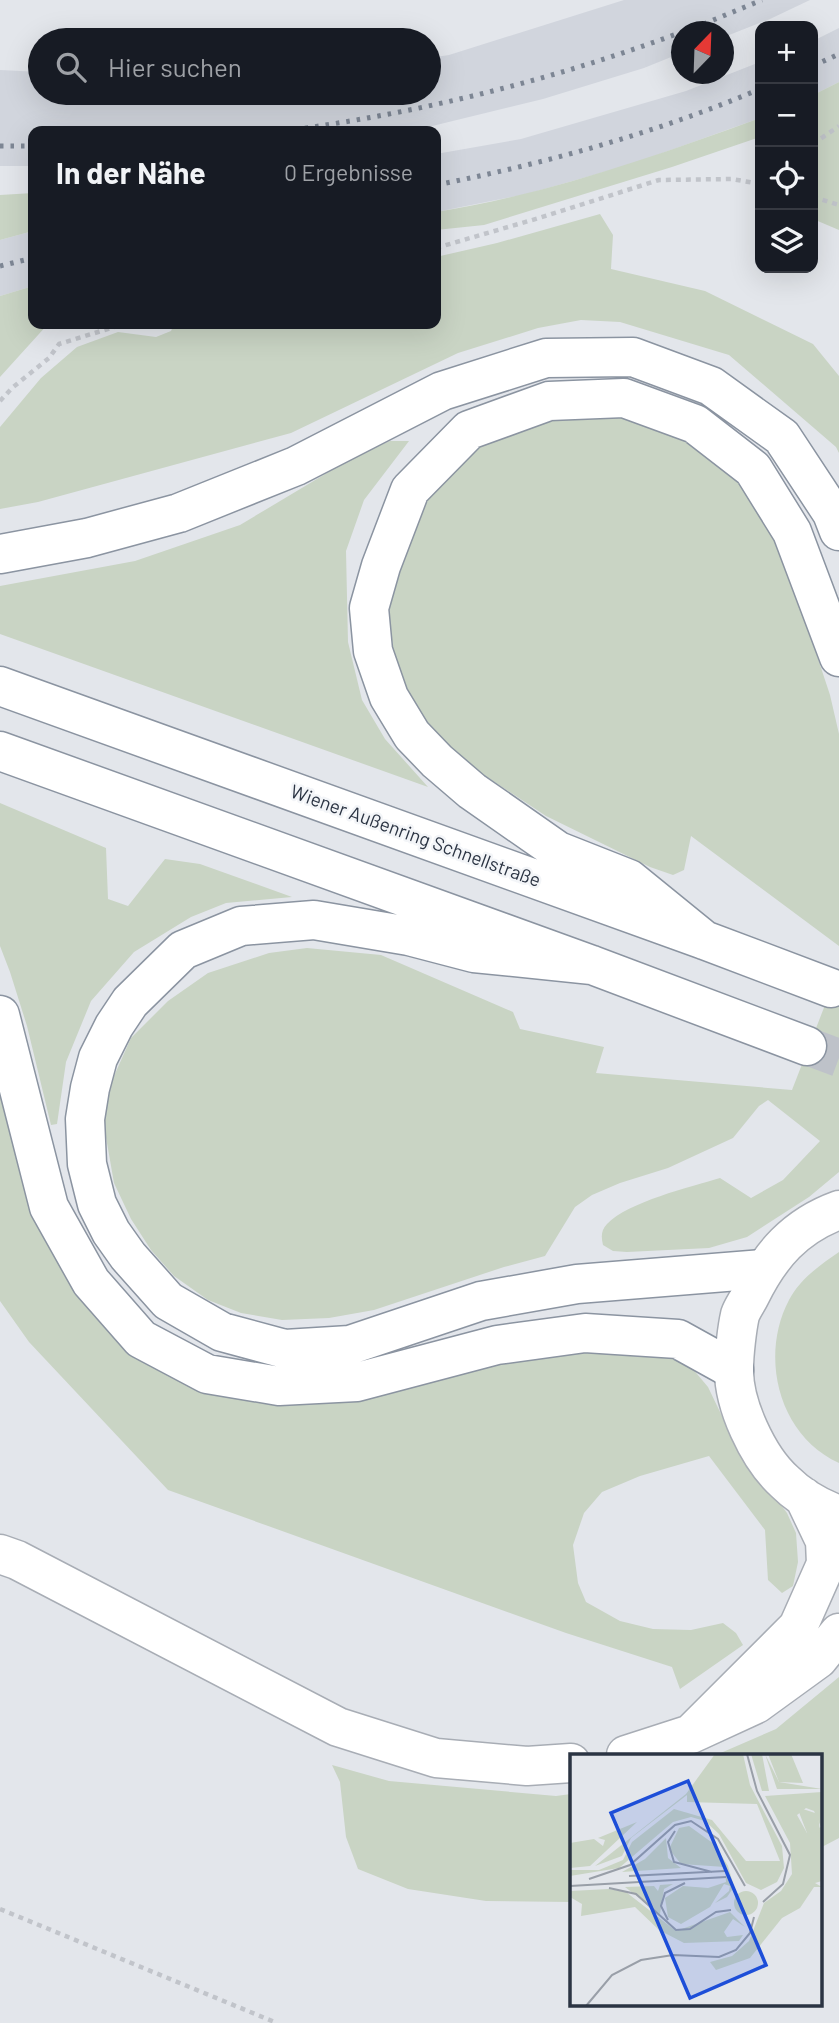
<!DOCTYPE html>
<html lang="de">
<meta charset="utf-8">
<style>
body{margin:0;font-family:Barlow,sans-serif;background:#20242c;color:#f1f3f6}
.controls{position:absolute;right:21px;top:21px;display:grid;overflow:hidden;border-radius:14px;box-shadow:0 7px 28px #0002}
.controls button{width:63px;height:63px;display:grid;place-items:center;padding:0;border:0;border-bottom:2px solid #363941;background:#171b24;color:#f1f3f6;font:35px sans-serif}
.compass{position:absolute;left:671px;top:21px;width:63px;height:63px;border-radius:50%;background:#171b24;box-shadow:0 7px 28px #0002;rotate:23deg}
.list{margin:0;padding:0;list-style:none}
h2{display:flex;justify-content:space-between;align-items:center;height:91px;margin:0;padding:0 28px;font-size:30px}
h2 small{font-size:23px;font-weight:400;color:#9ea1a6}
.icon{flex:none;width:38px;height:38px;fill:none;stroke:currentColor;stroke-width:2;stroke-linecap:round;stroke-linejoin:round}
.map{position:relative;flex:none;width:839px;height:2023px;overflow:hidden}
.search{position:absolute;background:#171b24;box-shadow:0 7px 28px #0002;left:28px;top:28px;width:413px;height:77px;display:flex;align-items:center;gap:18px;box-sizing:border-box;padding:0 24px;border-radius:38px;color:#9ea1a6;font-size:26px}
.panel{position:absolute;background:#171b24;box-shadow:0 7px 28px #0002;left:28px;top:126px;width:413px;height:203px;border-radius:14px}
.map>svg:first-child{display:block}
.built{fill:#d1d5dd}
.green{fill:#c9d4c4}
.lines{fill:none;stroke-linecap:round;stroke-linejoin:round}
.highway-tunnel{stroke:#bec2c9;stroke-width:38;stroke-dasharray:38 19;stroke-linecap:butt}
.secondary-casing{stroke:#a8adb5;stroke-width:41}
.highway-casing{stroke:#8b94a1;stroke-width:41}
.path{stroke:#c1c4ca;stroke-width:4.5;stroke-dasharray:5 5;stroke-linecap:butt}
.secondary{stroke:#fff;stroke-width:38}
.highway{stroke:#fff;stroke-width:38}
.rail{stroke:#7d8694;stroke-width:5;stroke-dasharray:3.5 7;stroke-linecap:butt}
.labels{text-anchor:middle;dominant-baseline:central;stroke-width:5;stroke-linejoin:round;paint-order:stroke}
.street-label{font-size:19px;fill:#2b3443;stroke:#f3f5f8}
.inset-road{fill:none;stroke:#999fa8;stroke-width:2}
.view{fill:#1d4ed8;fill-opacity:0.15;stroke:#1d4ed8;stroke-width:3.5}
.inset-edge{fill:none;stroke:#2b3443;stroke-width:3.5}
</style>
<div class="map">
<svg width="839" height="2023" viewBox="0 0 839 2023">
<rect width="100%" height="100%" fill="#e3e6eb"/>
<!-- built -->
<path class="built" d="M624,0h186l-40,19 -46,18v-5h-42l-1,21 -37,15 -101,31 -123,30 -13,2h-374v35h-33v-96l40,2v21h389v-35l20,-3z
M839,28v54l-26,13v-54z
M760,62v56l-128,46 -105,30 -91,18v-58l85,-15 165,-48z
M33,231v55l-33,10v-56z"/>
<!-- green -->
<path class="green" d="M839,82v148l-26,-11v-124z
M760,118v19l-88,30 -188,58 -48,5v-18c112,-18 217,-55 324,-94z
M33,193v38l-33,9v-45z
M600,214l13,21 -2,34 94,22 108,53 26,32v77l-3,-6 -107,-92 -109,-33 -39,-2 -43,8 -80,25 -167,80 -253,69 -38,7v-82l41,-49 36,-31 41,-15 38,5 15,-6 3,-7h262v-67l61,-14z
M33,286v38h15l-48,53v-81z
M610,409l60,18 63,45 21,29 32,61 44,133 9,39v212l-148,-110 -7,34 -11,5 -23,-8 -104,-51 -74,-49 -26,-21 -27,-30 -15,-29 -9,-25 -5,-37 -2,-34 44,-107 67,-55z
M390,441h19l-45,59 -18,51 2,91 14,58 23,39 43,48 -428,-153v-48l135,-25 105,-36 117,-70z
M0,803l106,45 2,51 20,7 37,-47 35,5 92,33 -66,6 -35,14 -57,35 -43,49 -25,61 -9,62 -6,1 -24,-99 -17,-54 -10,-26z
M307,948l74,7 132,57 7,17 84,18 -8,26 196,17 47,-121v203l-30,25 -62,40 -38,11 -82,4 -14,-1 -10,-6c-2,-8 -2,-15 4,-21 21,-22 83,-37 113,-46l31,20 32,-18 37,-39 -52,-41 -9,6 -26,32 -65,30 -48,15 -28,12 -17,12 -30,49 -41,11 -130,43 -45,8 -47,2 -41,-7 -33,-13 -34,-24 -23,-26 -20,-31 -17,-36 -10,-57 6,-41 21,-47 37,-37 40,-28 61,-20z
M0,1080l46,151 154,151 345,-35 114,5 33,16 16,19 37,77 24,25 18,24 9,20 2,29 -5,24 -11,7 -14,-13 -3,-50 -56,-74 -69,20 -38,16 -18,21 -11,32 5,38 8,19 34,19 33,8 38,1 32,-7 13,10 7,12 -63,44 -8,-22 -106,-34 -398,-143 -139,-148 -29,-41z
M839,1252v211c-60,-27 -80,-106 -50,-163 11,-21 31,-35 50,-48z
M839,1677v161l-19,10v-93h-104l60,-26z
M332,1765l57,16 167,15 15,-2v108l-85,-1 -78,-12 -50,-20 -12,-32 -6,-55z"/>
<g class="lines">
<!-- highway-tunnel -->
<path class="highway-tunnel" d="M807,1046l32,12"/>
<!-- secondary casing -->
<g class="secondary-casing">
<path id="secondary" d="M839,1210c-44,16 -69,45 -89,86 -3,6 -8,13 -10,19 -3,13 -6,40 -6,53 -1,36 24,90 51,114 15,15 35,26 54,33
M0,1554l17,6 321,167 98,31 91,8 44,-3
M691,1734l107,-107 28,-63 -1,-23 -21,-44
M626,1755l65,-21 65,-30 62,-45 21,-26"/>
</g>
<!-- highway casing -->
<g class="highway-casing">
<path id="highway" d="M0,554l87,-16 92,-25 117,-47 146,-75 104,-33 87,-1 78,29 71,51 50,76 7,18
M0,686l704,254 127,48
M0,751l592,214 215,81
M704,940l-75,-61 -71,-28 -86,-60 -35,-30 -25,-26 -23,-38 -16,-46 -4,-43 12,-42 29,-76 59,-60 80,-29 75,-3 71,26 58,45 39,63 47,125
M592,965l-118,-12 -65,-17 -95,-16 -73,6 -58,24 -53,52 -16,24 -16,32 -8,30 -5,31 2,45 10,40 14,28 17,24 40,45 54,31 63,17 65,-4 131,-44 96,-17 186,-15
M0,1015l49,192 42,75 50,57 66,35 72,12 78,-4 140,-37 88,-12 93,6 56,31"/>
</g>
<!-- path -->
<path class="path" d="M813,144l26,-18
M813,197l26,8
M436,248l103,-30 120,-38 73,-1 28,5
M0,401l12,-13 37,-30 10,-14 65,-20
M0,1909l277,114"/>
<!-- secondary -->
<use href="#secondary" class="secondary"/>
<!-- highway -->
<use href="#highway" class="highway"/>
<!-- rail -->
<path class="rail" d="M684,32l78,-32
M813,66l26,-12
M284,131c136,-18 269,-51 398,-99
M0,146h33
M436,185c111,-22 220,-52 324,-96
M0,266l33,-8"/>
</g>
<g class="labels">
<!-- street labels -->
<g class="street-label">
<text transform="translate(416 835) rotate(20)">Wiener Außenring Schnellstraße</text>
</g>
</g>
<!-- overview -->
<g transform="translate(570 1754)">
<rect width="252" height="252" fill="#e3e6eb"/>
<path d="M145,0h28l7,31 32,61 2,22 -7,14 -16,8 -15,-7 -27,-49 -14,-13 -14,-4 -18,5 -54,46 -49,8v-6h29l24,-10 9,-18 42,-33 38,11 34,41h34l-23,-57 -70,-2v-7l-56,43 -9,18 -27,10 91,-72zM181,0h11l7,37h-7zM195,0l14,28 43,7h-45zM252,38v89l-7,2 7,4h-8l-14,21 -18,10 -32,40 -34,12 -6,-8 22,-6 17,-15 15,-38 17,-12 11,-17 -2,-31 -25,-47zM236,54l8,3 7,16 -14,6 -10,-18zM67,68l-47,44 -20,2v-25l24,-4 9,7 2,-6 -7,-2zM119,72l25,18 14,22 6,21 -7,10 -12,6 14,-12 1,-5 -6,-2 -14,23 -29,17 -13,-7 -3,-19 18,-12 25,2 18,-6 -1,-15 -44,-3 -12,-15 10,-21zM96,84l2,20 13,10 -59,4 23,-13zM103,130l-9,5 -4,25 -35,-27 29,-1 4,5 2,-6zM39,135l17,3 50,39 54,-19 15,15 -12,-8 -9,13 3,5 16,-2 -4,6 -55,2 -25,-13 -24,-23 -54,9 1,-12 -12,-7v-6zM164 149a12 12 0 1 1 24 0a12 12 0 1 1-24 0Z" fill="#c9d4c4" fill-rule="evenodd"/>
<path d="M198,0h23l12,29 -24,-1zM227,53l21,7 2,18 -13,1z" fill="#c9d4c4"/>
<path class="inset-road" d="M177,0l10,37 33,64 -7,29 -20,18M105,77l-7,11 6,20 38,10M59,122l96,-5M19,125l41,-14 45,-40 16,-4 27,18 27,47M0,132l156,-9M39,134l27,6 40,36 14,-1 26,-17 15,-2M98,166l-7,-14 4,-13 20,-10M16,252l26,-31 29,-15 32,-5 46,2 17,-7 14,-17 4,-16"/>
<path class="view" d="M118,27l78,184 -76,33 -79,-185z"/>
<rect width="252" height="252" class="inset-edge"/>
</g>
</svg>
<div class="controls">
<button>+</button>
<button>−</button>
<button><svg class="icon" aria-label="locate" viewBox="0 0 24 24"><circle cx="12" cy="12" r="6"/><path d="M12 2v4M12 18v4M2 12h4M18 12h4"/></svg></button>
<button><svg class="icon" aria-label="layers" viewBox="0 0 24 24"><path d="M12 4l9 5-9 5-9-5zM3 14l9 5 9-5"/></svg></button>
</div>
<svg class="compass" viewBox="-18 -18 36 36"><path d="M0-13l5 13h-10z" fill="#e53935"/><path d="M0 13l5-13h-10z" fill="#9ea1a6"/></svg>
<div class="search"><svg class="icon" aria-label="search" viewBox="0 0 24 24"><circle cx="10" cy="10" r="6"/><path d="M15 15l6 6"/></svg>Hier suchen</div>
<section class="panel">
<h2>In der Nähe<small>0 Ergebnisse</small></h2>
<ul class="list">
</ul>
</section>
</div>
